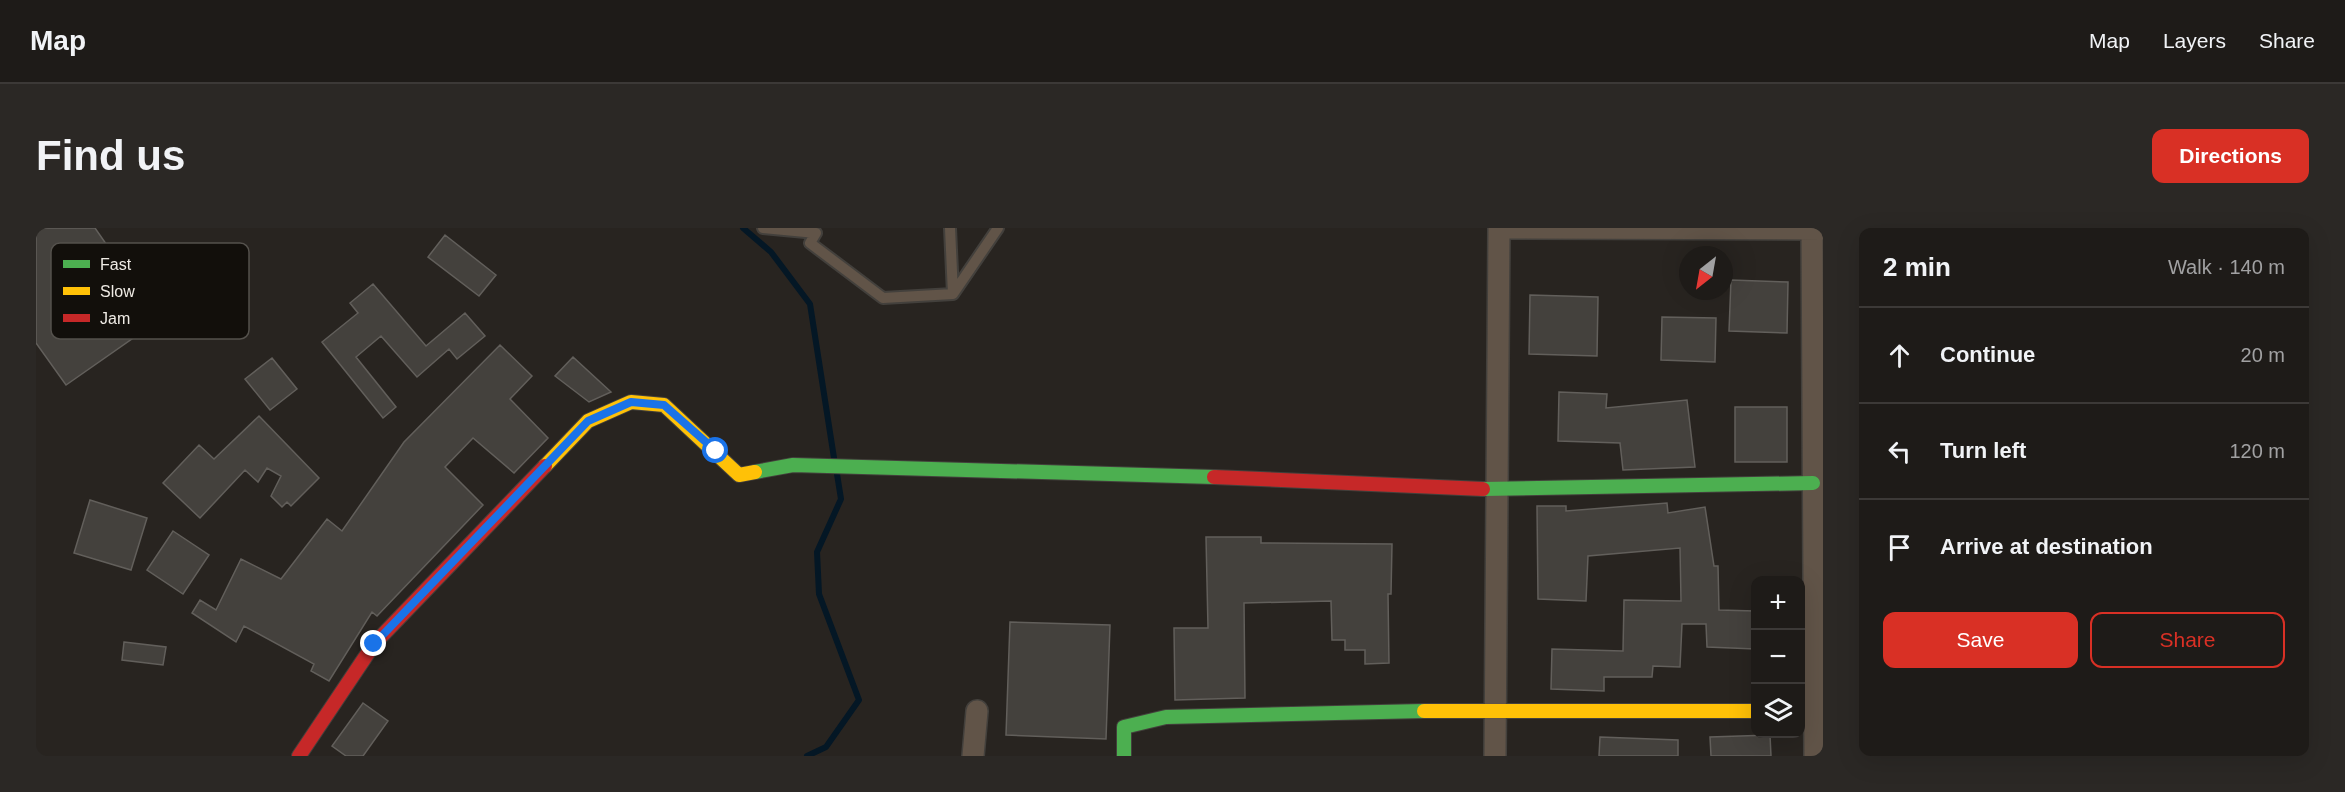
<!DOCTYPE html>
<meta charset="utf-8">
<style>
body{margin:0;font-family:Helvetica,sans-serif;background:#2b2825;color:#f1f3f6}
.controls{position:absolute;right:18px;bottom:18px;display:grid;overflow:hidden;border-radius:12px;box-shadow:0 6px 24px #0002}
.controls button{width:54px;height:54px;display:grid;place-items:center;padding:0;border:0;border-bottom:2px solid #3c3937;background:#1e1b18;color:#f1f3f6;font:30px sans-serif}
.compass{position:absolute;left:1643px;top:18px;width:54px;height:54px;border-radius:50%;background:#1e1b18;box-shadow:0 6px 24px #0002;rotate:211deg}
.stop{position:absolute;width:18px;height:18px;margin:-14px;border:4px solid #1a73e8;border-radius:50%;background:#fff}
.stop.end{background:#1a73e8;border-color:#fff;box-shadow:0 2px 6px #0008}
.list{margin:0;padding:0;list-style:none}
h2{display:flex;justify-content:space-between;align-items:center;height:78px;margin:0;padding:0 24px;font-size:26px}
h2 small{font-size:20px;font-weight:400;color:#a1a1a2}
.list li{display:grid;grid-template-columns:39px 1fr auto;gap:18px;align-items:center;box-sizing:border-box;height:96px;padding:0 24px;border-top:2px solid #3c3937}
.list b{display:block;font-size:22px;white-space:nowrap}
.list em{font-size:20px;font-style:normal;color:#a1a1a2}
.actions{display:flex;gap:12px;padding:18px 24px}
.actions a{flex:1;padding:14px 0;border:2px solid #d93025;border-radius:12px;text-align:center;font-size:21px;color:#d93025}
.actions .main{background:#d93025;color:#fff}
.icon{flex:none;width:33px;height:33px;fill:none;stroke:currentColor;stroke-width:2;stroke-linecap:round;stroke-linejoin:round}
.map{position:relative;flex:none;width:1787px;height:528px;overflow:hidden;border-radius:12px}
header{display:flex;align-items:center;gap:36px;box-sizing:border-box;height:84px;padding:0 30px;background:#1e1b18;border-bottom:2px solid #3c3937}
header strong{font-size:28px}
nav{display:flex;gap:33px;margin-inline-start:auto;font-size:21px}
.intro{display:flex;align-items:center;justify-content:space-between;box-sizing:border-box;height:144px;padding:0 36px}
h1{margin:0;font-size:42px}
.button{padding:15px 27px;border-radius:12px;background:#d93025;color:#fff;font-size:21px;font-weight:700}
main{display:flex;gap:36px;padding:0 36px}
aside{flex:1;background:#1e1b18;border-radius:12px;box-shadow:0 6px 24px #0002}
.map>svg:first-child{display:block}
.lines{fill:none;stroke-linecap:round;stroke-linejoin:round}
.stream{stroke:#041725;stroke-width:6}
.building{fill:#44413d;stroke:#625f5b;stroke-width:1.5}
.lane-casing{stroke:#43403c;stroke-width:14}
.street-casing{stroke:#43403c;stroke-width:24}
.fast-casing{stroke:#43403c;stroke-width:16}
.slow-casing{stroke:#43403c;stroke-width:16}
.jam-casing{stroke:#43403c;stroke-width:16}
.lane{stroke:#615448;stroke-width:10}
.street{stroke:#615448;stroke-width:21}
.fast{stroke:#4caf50;stroke-width:14}
.slow{stroke:#ffc107;stroke-width:14}
.jam{stroke:#c62828;stroke-width:14}
.route{stroke:#1a73e8;stroke-width:8}
.key{fill:#120f0b;stroke:#54514c;stroke-width:1.5}
.key-label{font-size:16px;fill:#efebe5}
</style>
<header>
<strong>Map</strong>
<nav><a>Map</a><a>Layers</a><a>Share</a></nav>
</header>
<div class="intro"><h1>Find us</h1><a class="button">Directions</a></div>
<main>
<div class="map">
<svg width="1787" height="528" viewBox="0 0 1787 528">
<rect width="100%" height="100%" fill="#282420"/>
<g class="lines">
<!-- stream -->
<path class="stream" d="M707,0l28,24 39,52 24,154
M771,528l19,-9 33,-47 -40,-106 -2,-42 24,-53 -4,-25"/>
</g>
<!-- building -->
<path class="building" d="M0,0h59l64,92 -93,65 -30,-42z
M409,7l51,40 -17,21 -51,-39z
M1695,52l57,2 -1,51 -58,-2z
M337,56l53,62 39,-33 20,23 -28,23 -8,-10 -32,28 -36,-41 -25,21 40,50 -13,11 -61,-76 36,-29 -8,-10z
M1494,67l68,2 -1,59 -68,-2z
M1626,89l54,1 -1,44 -54,-2z
M464,117l32,31 -22,23 38,39 -34,35 -41,-35 -28,29 38,38 -106,111 -5,-4 -43,69 -18,-10 3,-7 -70,-38 -8,16 -44,-29 8,-13 16,10 25,-51 40,20 46,-60 15,12 62,-89z
M537,129l38,35 -22,10 -34,-26z
M236,130l25,31 -27,21 -25,-31z
M1523,164l48,2 -1,14 81,-8 8,67 -72,3 -3,-27 -62,-2z
M1699,179h52v55h-52z
M223,188l60,62 -28,28 -4,-4 -5,5 -11,-11 10,-20 -14,-8 -9,14 -13,-12 -45,48 -37,-35 36,-38 15,14z
M54,272l57,18 -16,52 -57,-17z
M1631,275l1,10 37,-6 9,59h4l1,44 36,1v38l-48,-2 -1,-23h-24l-2,43 -27,-1 -1,11h-48v14l-53,-2 1,-40 71,2 1,-51 57,1 -1,-53 -92,8 -2,45 -48,-2 -1,-93h29v5z
M137,303l36,24 -26,39 -36,-24z
M1170,309h55v6l131,1 -1,50h-3l1,69 -24,1v-14h-20v-10h-13l-1,-39 -87,2 1,95 -70,2 -1,-72h34z
M974,394l100,3 -4,114 -100,-4z
M88,414l42,5 -3,18 -41,-5z
M327,475l25,18 -25,35h-17l-14,-10z
M1734,507l1,21h-60l-1,-19z
M1564,509l78,3v16h-79z"/>
<g class="lines">
<!-- lane casing -->
<g class="lane-casing">
<path id="lane" d="M727,0l53,5 -6,10 73,55 70,-4 45,-66
M914,0l3,66"/>
</g>
<!-- street casing -->
<g class="street-casing">
<path id="street" d="M1463,0l324,1
M1776,1l3,527
M937,528l4,-45
M1459,528l4,-528"/>
</g>
<!-- fast casing -->
<g class="fast-casing">
<path id="fast" d="M719,244l38,-7 421,12
M1447,261l330,-6
M1088,528v-29l42,-10 258,-6"/>
</g>
<!-- slow casing -->
<g class="slow-casing">
<path id="slow" d="M509,238l43,-45 43,-19 33,3 75,70 16,-3
M1388,483h332"/>
</g>
<!-- jam casing -->
<g class="jam-casing">
<path id="jam" d="M1178,249l269,12
M263,528l75,-112 171,-178"/>
</g>
<!-- lane -->
<use href="#lane" class="lane"/>
<!-- street -->
<use href="#street" class="street"/>
<!-- fast -->
<use href="#fast" class="fast"/>
<!-- slow -->
<use href="#slow" class="slow"/>
<!-- jam -->
<use href="#jam" class="jam"/>
</g>
<g class="lines">
<!-- route -->
<path class="route" d="M338,416l214,-223 43,-19 33,3 52,46"/>
</g>
<!-- legend -->
<rect x="15" y="15" width="198" height="96" rx="9" class="key"/>
<rect x="27" y="32" width="27" height="8" fill="#4caf50"/>
<rect x="27" y="59" width="27" height="8" fill="#ffc107"/>
<rect x="27" y="86" width="27" height="8" fill="#c62828"/>
<g class="key-label">
<text x="64" y="42">Fast</text>
<text x="64" y="69">Slow</text>
<text x="64" y="96">Jam</text>
</g>
</svg>
<div class="controls">
<button>+</button>
<button>−</button>
<button><svg class="icon" aria-label="layers" viewBox="0 0 24 24"><path d="M12 4l9 5-9 5-9-5zM3 14l9 5 9-5"/></svg></button>
</div>
<svg class="compass" viewBox="-18 -18 36 36"><path d="M0-13l5 13h-10z" fill="#e53935"/><path d="M0 13l5-13h-10z" fill="#a1a1a2"/></svg>
<div class="stop" style="left:680px;top:223px"></div>
<div class="stop end" style="left:338px;top:416px"></div>
</div>
<aside>
<h2>2 min<small>Walk · 140 m</small></h2>
<ul class="list">
<li><svg class="icon" aria-label="ahead" viewBox="0 0 24 24"><path d="M12 20V5M6 11l6-6 6 6"/></svg><div><b>Continue</b></div><em>20 m</em></li>
<li><svg class="icon" aria-label="left" viewBox="0 0 24 24"><path d="M17 20v-9H6M10 6l-5 5 5 5"/></svg><div><b>Turn left</b></div><em>120 m</em></li>
<li><svg class="icon" aria-label="arrive" viewBox="0 0 24 24"><path d="M6 21V4h12l-3 4 3 4H6"/></svg><div><b>Arrive at destination</b></div></li>
</ul>
<div class="actions"><a class="main">Save</a><a>Share</a></div>
</aside>
</main>
